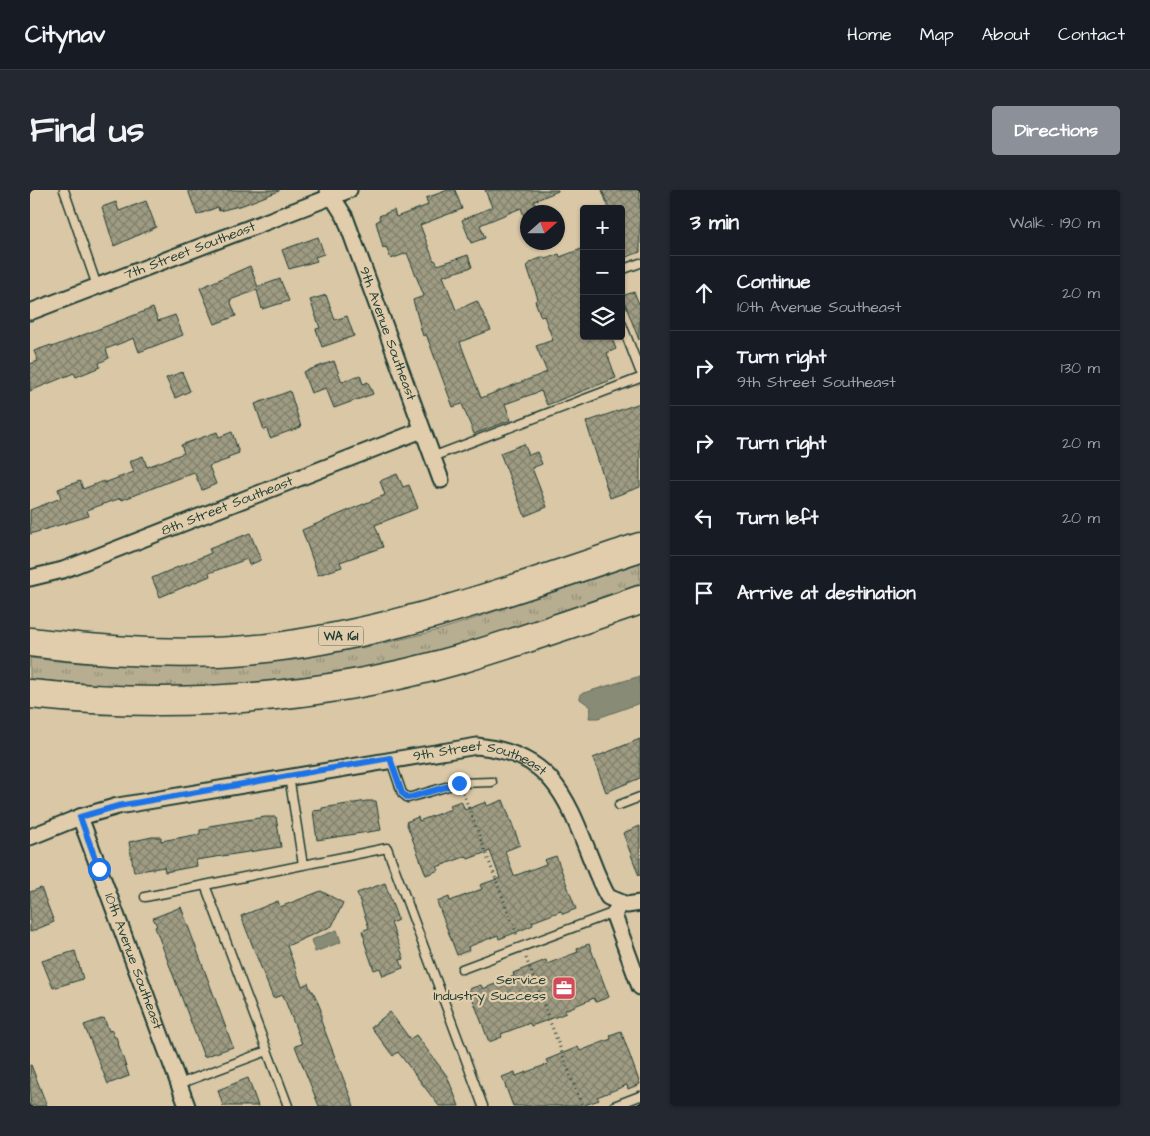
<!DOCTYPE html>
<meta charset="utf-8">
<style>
body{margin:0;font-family:"Architects Daughter",sans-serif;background:#242831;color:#f1f3f6}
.controls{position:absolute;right:15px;top:15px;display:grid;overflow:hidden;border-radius:5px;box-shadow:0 1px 4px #0004}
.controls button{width:45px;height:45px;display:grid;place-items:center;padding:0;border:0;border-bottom:1px solid #363941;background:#171b24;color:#f1f3f6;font:25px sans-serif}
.compass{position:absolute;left:490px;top:15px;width:45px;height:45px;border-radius:50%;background:#171b24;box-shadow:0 1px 4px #0004;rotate:69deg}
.stop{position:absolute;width:15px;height:15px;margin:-11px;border:4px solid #1a73e8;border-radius:50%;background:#fff}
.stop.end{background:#1a73e8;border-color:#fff;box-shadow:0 1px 5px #0008}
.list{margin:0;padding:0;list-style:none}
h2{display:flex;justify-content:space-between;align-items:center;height:65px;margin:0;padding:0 20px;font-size:21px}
h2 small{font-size:16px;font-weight:400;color:#9ea1a6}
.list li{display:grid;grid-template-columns:32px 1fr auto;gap:15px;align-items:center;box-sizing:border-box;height:75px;padding:0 20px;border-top:1px solid #363941}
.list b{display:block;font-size:19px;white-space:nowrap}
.list p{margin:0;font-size:16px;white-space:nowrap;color:#9ea1a6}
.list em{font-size:16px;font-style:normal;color:#9ea1a6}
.icon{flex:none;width:28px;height:28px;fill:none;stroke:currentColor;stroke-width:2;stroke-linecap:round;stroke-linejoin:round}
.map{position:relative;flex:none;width:610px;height:916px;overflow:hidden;border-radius:5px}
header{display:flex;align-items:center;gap:30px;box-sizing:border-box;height:70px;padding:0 25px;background:#171b24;border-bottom:1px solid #363941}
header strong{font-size:24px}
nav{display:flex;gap:28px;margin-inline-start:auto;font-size:18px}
.intro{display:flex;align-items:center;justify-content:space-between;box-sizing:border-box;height:120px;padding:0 30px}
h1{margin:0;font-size:35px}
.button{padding:12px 22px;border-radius:5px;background:#8c9099;color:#fff;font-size:18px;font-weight:700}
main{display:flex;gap:30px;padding:0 30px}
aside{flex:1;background:#171b24;border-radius:5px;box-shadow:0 1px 4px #0004}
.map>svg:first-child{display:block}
.grass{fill:url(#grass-tufts);stroke:#6b7662}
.water{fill:#888b74;stroke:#5e6c5a}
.building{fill:url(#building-cross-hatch);stroke:#1f3d34}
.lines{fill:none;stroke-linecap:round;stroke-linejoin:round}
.lane-casing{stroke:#1f3d34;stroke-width:11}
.street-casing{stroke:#1f3d34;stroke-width:19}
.highway-casing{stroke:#1f3d34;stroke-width:31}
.path{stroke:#1f3d34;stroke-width:3;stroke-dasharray:1 4;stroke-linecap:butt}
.lane{stroke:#e1cdab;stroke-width:8}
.street{stroke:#e1cdab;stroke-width:15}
.highway{stroke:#e1cdab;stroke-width:28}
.route{stroke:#1a73e8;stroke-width:6}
.labels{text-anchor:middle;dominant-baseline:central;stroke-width:4.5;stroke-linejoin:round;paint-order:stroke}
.shield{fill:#e1cdab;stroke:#596858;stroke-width:1}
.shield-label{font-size:12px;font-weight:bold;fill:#1f3d34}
.street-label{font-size:14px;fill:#1f3d34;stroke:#e1cdab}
.poi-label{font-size:14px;fill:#1f3d34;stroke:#e1cdab;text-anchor:end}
</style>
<header>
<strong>Citynav</strong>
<nav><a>Home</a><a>Map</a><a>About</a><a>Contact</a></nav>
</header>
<div class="intro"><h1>Find us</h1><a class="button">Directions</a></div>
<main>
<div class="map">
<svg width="610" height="916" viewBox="0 0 610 916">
<defs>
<pattern id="grass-tufts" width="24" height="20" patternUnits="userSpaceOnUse" patternTransform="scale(1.25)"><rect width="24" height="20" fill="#b7ae91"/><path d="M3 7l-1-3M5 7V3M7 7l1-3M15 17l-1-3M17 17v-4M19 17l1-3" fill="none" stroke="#948f77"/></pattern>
<pattern id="building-cross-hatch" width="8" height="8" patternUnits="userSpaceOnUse" patternTransform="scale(1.25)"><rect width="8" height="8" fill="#9f9c83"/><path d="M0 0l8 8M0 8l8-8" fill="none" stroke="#81806c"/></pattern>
</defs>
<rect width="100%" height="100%" fill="#d9c7a6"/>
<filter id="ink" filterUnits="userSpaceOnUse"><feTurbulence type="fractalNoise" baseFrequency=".02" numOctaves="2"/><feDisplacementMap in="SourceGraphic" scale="10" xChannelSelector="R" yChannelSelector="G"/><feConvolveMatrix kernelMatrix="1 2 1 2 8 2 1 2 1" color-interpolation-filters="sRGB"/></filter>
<g filter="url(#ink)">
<!-- grass -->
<path class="grass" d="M610,373v21c-73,24 -145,53 -219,71 -82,20 -167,30 -251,32 -47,1 -94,-4 -140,-8v-21c137,17 276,7 409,-28 23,-7 46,-15 68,-23 45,-14 89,-29 133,-44z"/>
<!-- water -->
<path class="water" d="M607,487h3v26l-42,15h-9l2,-11 -11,-8v-5z
M307,740l4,12 -26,10 -4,-12z"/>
<!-- building -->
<path class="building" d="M158,0h91v1l-36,14 -24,6 -1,-4 -21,8z
M418,0h7l7,19 -42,16 14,36 1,-1 3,5 30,-10 4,12 -29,9 13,34 21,-9 14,29 -31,12 21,56 66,-26 -11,-26 17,-6 -9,-24 -3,1 -6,-16 3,-2 -11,-33 3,-2v-2l14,-5 1,2 14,-5 1,3 24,-9v88h27l5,13 -9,4 9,25 -69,27 -6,-14 -36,13 6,16 -37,14 -12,-30 -9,3 -27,-73 -3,2 -10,-36 11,-4 -17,-43 -16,6 -5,-12 -3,1 -7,-26 4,-2 -1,-4 15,-6 2,7 32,-12 -2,-7z
M455,0h73v1l-24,10 4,10 -10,1 -4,4 -3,-8 -41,17 5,13 -14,5 -9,-23 30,-13z
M572,0h38v62l-19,7v-50h-12z
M116,11l10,26 -42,19 -12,-39 14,-5 3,9z
M288,47l6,17 -9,3 2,4 -28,8 -7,-19z
M220,76l8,21 22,-8 9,22 -27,8 -5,-19 -27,10 6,16 -21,8 -15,-36z
M604,102l6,14 -1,34 -17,-44z
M296,105l9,25 12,-4 7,20 -32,11 -6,-18 4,-1 -10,-28z
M123,118l5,13 17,-6 8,20 -44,17 -5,-14 -28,11 3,9 -10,5 1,4 -24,10 -2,-4 -44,18v-27l8,-3 -4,-10 17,-6 1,2z
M304,171l8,21 18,-7 3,9 5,-2 5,12 -39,14 -8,-20 -15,5 -8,-21z
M152,182l8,19 -15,7 -9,-20z
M260,201l11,36 -31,11 -3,-9 -3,1 -9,-26z
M610,213v84l-30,11 -24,-76z
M187,242l2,5 13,-5 7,21 -11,4 1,2 -20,7 7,18 -14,6 -8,-18 -72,28 -1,-2 -34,12 2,6 -59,18v-24l31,-12 -3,-9 22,-8 3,8 21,-8v2l30,-11 -4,-11 13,-5 4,11 37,-14 -3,-8z
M494,254l5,11 8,-3 5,12 -10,4 15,39 -22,9 -25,-63z
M367,284l6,13 6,-2 9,23 -43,17 8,22 -43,15 2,5 -24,8 -16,-45 83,-35 -5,-14z
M220,343l11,27 -12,5 -2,-6 -38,14 1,3 -50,21 -8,-19 59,-25 -2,-4z
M610,549v39l-34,14 -13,-34z
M473,610l17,45 -15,6 9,25 32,-12 -2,-4 12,-4 20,53 -13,5 -2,-3 -29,11 1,3 -21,9 -13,5 -1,-4 -30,12 1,3 -12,5 -20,-53 12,-5 1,4 32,-12 -2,-4 20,-7 -10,-27 -22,8 -1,-3 -30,11 2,3 -13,5 -20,-53 12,-5 1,4 32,-12 -1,-4 11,-4 4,9 21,-8 1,4z
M337,611h9l5,29 -64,10 -4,-29 9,-1v-2z
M235,627h11l5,30 -85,13 1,6 -32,6 -1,-5 -30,5 -5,-30 23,-5h9v4l39,-7v-4l9,-1v-3z
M610,636v49l-1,1 -16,-43z
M355,693l13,37 -7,3 13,36 -4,1 3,8 -20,8 -3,-8 -6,2 -10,-29 1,-1 -3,-9 7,-3 -12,-35z
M11,698l13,34 -24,10v-40z
M291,701l22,12 -11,23 -45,20 15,40 6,-3 3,8h2l8,19v11l33,85h-35l-24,-60 7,-2 -19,-49 -10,3 -32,-82 37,-15 2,6z
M151,717l52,140 -29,10 -49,-130 2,-1 -4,-8z
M559,754l20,53 -13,5 -2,-4 -29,12 1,3 -21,8 -14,5 -1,-3 -29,11 1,3 -13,5 -20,-53 12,-4 2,4 31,-13 -1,-3 33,-13 1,4 31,-12 -1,-4z
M45,761l8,28 -30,9 -11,-27z
M360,822l20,27 6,-4 31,41 12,30h-20l-41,-54 -5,4 -22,-29z
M74,828l5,13 3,-1 2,7h2l13,39 -21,8 -24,-59z
M591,841l19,53 -12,5 -1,-4 -30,12 2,3 -17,6h-69l-11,-29 13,-5 1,4 32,-12 -2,-4 32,-13 2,4 31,-12 -1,-4z
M0,875h1l16,41h-17z
M218,888l10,28h-35l-5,-16z"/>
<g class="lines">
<!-- lane casing -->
<g class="lane-casing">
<path id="lane" d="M34,0l33,96
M591,80l19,-7
M591,132l19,49
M402,267l208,-79
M360,568l12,35 6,5 51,-15 33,-1
M259,586l14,89
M589,615l21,-8
M115,707l60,-12
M432,779l153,-57
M149,894l88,-33
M258,916l-83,-221 182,-37 96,258
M584,916l26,-10"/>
</g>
<!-- street casing -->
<g class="street-casing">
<g id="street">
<path id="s1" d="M298,0l17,27 96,263"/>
<path id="s2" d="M0,122l319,-122"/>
<path id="s3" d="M0,388l33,-8 359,-140"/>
<path id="s4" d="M50,627l107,289"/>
<path id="s5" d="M0,647l50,-20 38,-11 359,-60c75,8 89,50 114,113 5,13 10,26 17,38l19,8 13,-2"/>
<path d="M590,714l-5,8v6l25,69"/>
</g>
</g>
<!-- highway casing -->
<g class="highway-casing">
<path id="highway" d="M0,452c84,10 169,16 253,4 123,-17 240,-60 357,-99
M0,504c143,15 288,6 427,-34 62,-18 122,-39 183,-60"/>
</g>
<!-- path -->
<path class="path" d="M433,603l54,142
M496,768l56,148"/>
<!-- lane -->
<use href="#lane" class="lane"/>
<!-- street -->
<use href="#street" class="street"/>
<!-- highway -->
<use href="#highway" class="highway"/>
</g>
</g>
<g class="lines" filter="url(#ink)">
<!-- route -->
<path class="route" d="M69,679l-19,-52 38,-11 272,-48 12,35 6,5 51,-15"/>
</g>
<!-- icons -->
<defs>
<g id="office-square" transform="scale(1.25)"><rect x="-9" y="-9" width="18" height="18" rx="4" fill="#d1495b" stroke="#e1cdab"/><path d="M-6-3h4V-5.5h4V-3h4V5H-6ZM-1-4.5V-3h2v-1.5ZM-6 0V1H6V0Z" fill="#fff"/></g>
</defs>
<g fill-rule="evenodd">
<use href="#office-square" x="534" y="798"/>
</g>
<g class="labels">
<!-- shield labels -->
<rect class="shield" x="288.5" y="436.5" width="45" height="19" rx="4"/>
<g class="shield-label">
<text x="311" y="446">WA 161</text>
</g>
<!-- street labels -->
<g class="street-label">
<text stroke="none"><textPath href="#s2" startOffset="171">7th Street Southeast</textPath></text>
<text stroke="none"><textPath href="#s1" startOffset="156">9th Avenue Southeast</textPath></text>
<text stroke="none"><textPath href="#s3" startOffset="210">8th Street Southeast</textPath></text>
<text stroke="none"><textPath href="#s5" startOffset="462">9th Street Southeast</textPath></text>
<text stroke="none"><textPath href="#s4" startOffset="154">10th Avenue Southeast</textPath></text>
</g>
<!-- poi labels -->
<g class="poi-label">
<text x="516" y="790">Service<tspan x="516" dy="16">Industry Success</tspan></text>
</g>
</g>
</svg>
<div class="controls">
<button>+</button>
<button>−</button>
<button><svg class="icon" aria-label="layers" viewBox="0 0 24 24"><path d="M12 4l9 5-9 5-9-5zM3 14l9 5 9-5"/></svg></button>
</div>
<svg class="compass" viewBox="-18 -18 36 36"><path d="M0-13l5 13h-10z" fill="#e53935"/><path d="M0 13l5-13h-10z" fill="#9ea1a6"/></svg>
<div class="stop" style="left:69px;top:679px"></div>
<div class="stop end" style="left:429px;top:593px"></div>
</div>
<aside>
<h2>3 min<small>Walk · 190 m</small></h2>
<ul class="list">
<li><svg class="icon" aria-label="ahead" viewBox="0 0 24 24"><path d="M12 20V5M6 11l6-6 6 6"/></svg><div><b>Continue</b><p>10th Avenue Southeast</p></div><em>20 m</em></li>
<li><svg class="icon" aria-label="right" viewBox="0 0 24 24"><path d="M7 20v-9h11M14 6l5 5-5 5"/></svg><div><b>Turn right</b><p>9th Street Southeast</p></div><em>130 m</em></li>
<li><svg class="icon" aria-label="right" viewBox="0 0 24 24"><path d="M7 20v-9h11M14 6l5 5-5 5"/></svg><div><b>Turn right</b></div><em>20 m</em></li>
<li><svg class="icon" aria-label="left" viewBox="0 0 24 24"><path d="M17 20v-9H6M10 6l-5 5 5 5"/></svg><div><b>Turn left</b></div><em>20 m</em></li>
<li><svg class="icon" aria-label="arrive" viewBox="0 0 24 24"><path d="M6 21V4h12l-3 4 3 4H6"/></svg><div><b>Arrive at destination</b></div></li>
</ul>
</aside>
</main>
